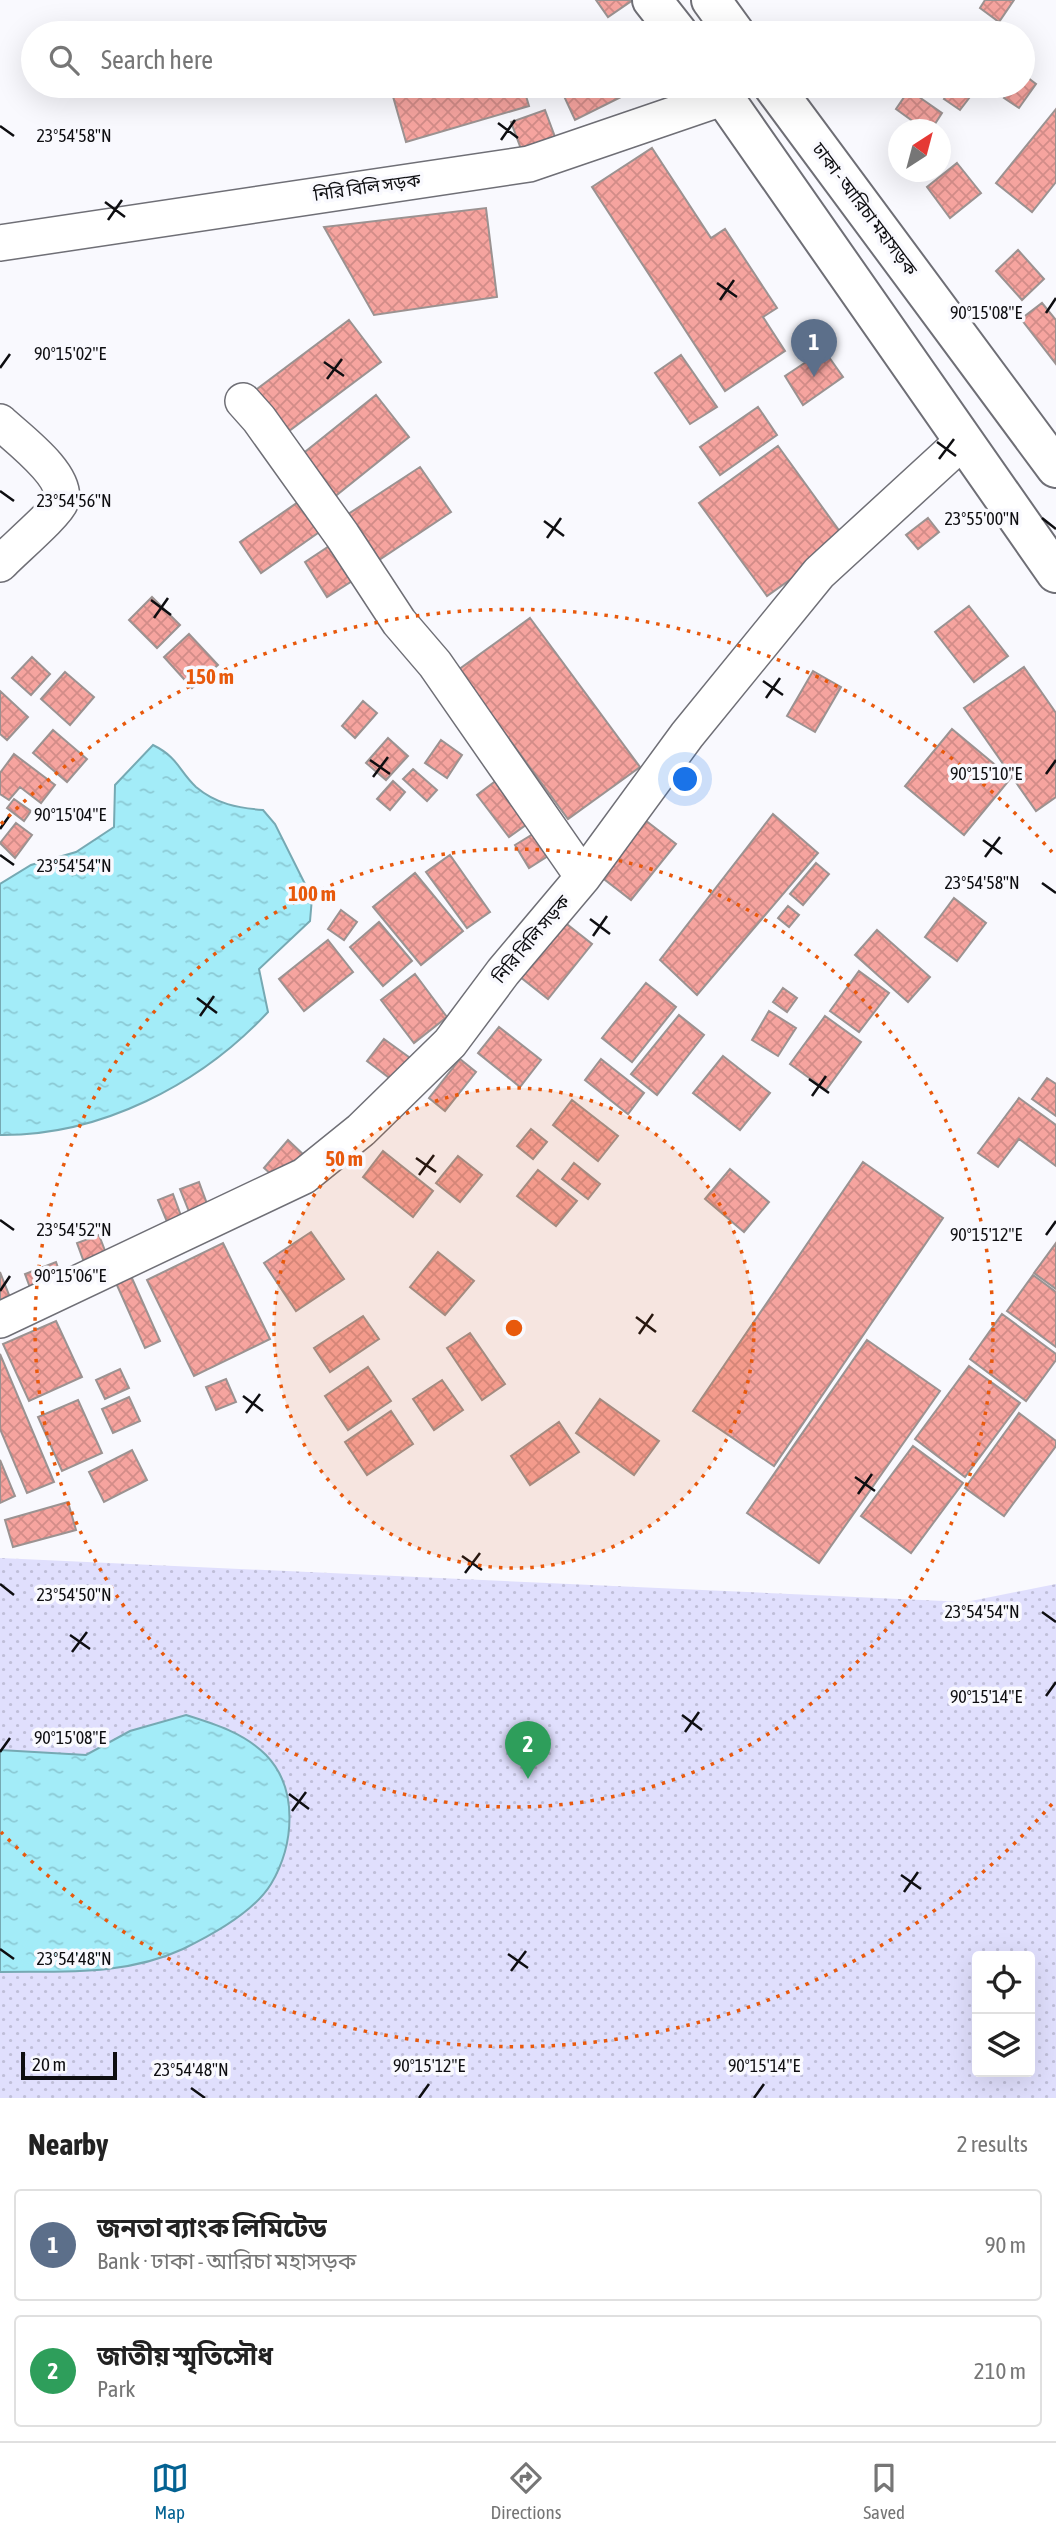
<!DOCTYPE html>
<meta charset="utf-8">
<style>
body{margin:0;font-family:"Asap Condensed","Noto Sans Bengali",sans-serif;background:#f2f2f2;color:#222}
.controls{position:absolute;right:21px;bottom:21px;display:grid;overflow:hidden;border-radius:7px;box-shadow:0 7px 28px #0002}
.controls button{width:63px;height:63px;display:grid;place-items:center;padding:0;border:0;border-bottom:2px solid #e0e0e0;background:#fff;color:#222;font:35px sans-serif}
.compass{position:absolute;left:888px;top:119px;width:63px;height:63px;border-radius:50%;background:#fff;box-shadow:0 7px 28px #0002;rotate:36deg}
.scale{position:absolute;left:21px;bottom:18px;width:96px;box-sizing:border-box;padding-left:7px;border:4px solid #0e0e11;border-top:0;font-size:19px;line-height:24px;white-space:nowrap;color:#0e0e11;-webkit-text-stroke:5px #f9f9fe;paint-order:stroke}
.you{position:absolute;left:686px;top:780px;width:24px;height:24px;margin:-18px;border:5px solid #fff;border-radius:50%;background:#1a73e8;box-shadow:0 0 0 10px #1a73e833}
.badge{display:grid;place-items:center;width:46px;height:46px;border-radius:50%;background:#036292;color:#fff;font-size:23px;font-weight:700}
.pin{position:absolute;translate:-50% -58px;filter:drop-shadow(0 2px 4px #0008)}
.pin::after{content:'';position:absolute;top:37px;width:24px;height:21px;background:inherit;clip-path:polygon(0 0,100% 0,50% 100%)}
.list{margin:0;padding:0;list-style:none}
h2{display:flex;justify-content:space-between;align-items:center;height:91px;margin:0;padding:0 28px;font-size:30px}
h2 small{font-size:23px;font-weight:400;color:#767676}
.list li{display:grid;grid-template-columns:46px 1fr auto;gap:21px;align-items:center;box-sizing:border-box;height:112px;margin:0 14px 14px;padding:0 14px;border:2px solid #e0e0e0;border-radius:7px}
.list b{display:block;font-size:26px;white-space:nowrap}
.list p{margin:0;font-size:23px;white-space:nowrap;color:#767676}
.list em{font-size:23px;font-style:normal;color:#767676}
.icon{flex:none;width:38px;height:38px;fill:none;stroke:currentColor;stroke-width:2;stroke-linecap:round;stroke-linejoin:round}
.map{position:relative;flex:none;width:1056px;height:2098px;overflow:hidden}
.search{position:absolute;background:#fff;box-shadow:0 7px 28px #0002;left:21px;right:21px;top:21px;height:77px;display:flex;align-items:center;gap:18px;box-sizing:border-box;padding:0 24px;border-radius:38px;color:#767676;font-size:26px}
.sheet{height:343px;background:#fff}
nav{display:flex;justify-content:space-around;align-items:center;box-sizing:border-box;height:98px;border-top:2px solid #e0e0e0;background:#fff;font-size:19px;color:#767676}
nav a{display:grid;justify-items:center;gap:4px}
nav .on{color:#036292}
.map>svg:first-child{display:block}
.park{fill:url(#park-dots);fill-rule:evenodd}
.water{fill:url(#water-ripples);stroke:#76a9b3;stroke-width:2}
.building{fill:url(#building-cross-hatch);stroke:#9b9291;stroke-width:2}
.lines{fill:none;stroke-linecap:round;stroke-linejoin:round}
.minor-casing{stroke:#6f6f76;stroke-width:38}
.highway-casing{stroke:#6f6f76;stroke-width:42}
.minor{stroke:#fff;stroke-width:35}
.highway{stroke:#fff;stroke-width:38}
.ticks{fill:none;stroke:#0e0e11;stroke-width:2.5}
.ring{fill:none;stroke:#e8590c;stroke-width:3.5;stroke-dasharray:3.5 7}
.labels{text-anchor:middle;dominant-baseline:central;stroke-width:7;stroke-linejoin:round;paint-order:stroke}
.street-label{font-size:18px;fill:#0e0e11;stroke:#f9f9fe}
.ticks-label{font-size:18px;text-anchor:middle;fill:#0e0e11;stroke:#f9f9fe;stroke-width:7;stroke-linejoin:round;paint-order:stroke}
.centre{fill:#e8590c;stroke:#f9f9fe;stroke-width:3.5}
.ring-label{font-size:21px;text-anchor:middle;font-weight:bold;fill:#e8590c;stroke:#f9f9fe;stroke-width:7;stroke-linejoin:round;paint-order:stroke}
</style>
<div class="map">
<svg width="1056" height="2098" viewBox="0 0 1056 2098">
<defs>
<pattern id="park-dots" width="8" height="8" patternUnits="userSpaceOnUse" patternTransform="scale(1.75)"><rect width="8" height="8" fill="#e0dffd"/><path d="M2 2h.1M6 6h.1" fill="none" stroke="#bfbed8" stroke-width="1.8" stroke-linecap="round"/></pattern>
<pattern id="water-ripples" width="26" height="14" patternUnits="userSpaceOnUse" patternTransform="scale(1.75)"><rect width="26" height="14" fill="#a3ecf8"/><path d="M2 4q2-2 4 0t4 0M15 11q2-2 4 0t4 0" fill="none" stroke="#8bc9d4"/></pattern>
<pattern id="building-cross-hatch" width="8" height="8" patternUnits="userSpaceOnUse" patternTransform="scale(1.75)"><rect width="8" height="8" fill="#f6a49f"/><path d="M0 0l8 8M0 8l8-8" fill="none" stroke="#d28c88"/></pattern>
</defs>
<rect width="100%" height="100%" fill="#f9f9fe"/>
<!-- park -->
<path class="park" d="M0,1558l966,44 90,-18v514h-1056zM977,1956h53v116h-53z"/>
<!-- water -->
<path class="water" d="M153,745c26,13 25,25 43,42 20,17 42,21 67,23l12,14 37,74 -2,23 -51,48 9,43c-68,73 -168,124 -268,123v-251l31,-19 45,-13 38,-25 1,-42z
M186,1715c29,9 58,18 80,40 33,34 28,90 5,129 -17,28 -59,51 -88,65 -58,27 -121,22 -183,23v-222l86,5 44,-24z"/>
<!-- building -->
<path class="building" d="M596,0h37l-25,17z
M985,0h29l-15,22 -19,-14z
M1023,74l13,10 -17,24 -15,-10 9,-12h10z
M390,86h133l6,20 -123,36z
M579,86h64l-68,34 -12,-26z
M953,86h10l10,7 -13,17 -16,-11z
M909,90l33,23 -11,17h-6l-29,-21z
M1056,109v73l-24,30 -36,-29z
M545,110l13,35 -34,12 -13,-35z
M652,148l59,90 14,-9 52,79 -14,9 22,34 -60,40 -133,-204z
M957,163l24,30 -31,25 -23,-31z
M486,208l11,89 -123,18 -50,-88z
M1018,250l26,29 -22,21 -26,-29z
M1042,303l14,17v44l-35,-45z
M349,320l32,42 -100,75 -32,-42z
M824,350l19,27 -40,28 -18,-29z
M681,355l36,52 -27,17 -35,-51z
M376,395l33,42 -81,65 -33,-42z
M758,407l19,28 -57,40 -20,-28z
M778,446l68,94 -79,56 -68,-93z
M420,467l31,45 -84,56 -31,-46z
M304,498l21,30 -64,45 -21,-31z
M928,518l11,14 -21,17 -12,-14z
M337,541l23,35 -33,21 -22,-35z
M152,597l28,28 -23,23 -28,-28z
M969,606l39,50 -34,26 -39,-50z
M530,618l110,149 -72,52 -110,-149z
M189,634l29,31 -26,23 -28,-31z
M32,657l18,17 -19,21 -19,-17z
M1024,667l32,46v84l-20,14 -72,-103z
M813,671l28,16 -26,45 -28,-16z
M65,672l29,25 -24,28 -29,-26z
M0,691l28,26 -21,23 -7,-6z
M363,701l14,12 -22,25 -13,-12z
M952,729l59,49 -47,57 -59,-49z
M53,730l34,29 -20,23 -34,-29z
M388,738l20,18 -22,24 -20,-17z
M441,740l21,15 -15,23 -22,-15z
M14,754l41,31 -14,18 -21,-16 -11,13 -9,-6v-21z
M413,769l24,21 -10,11 -24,-22z
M505,774l32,43 -28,20 -32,-42z
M393,781l12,11 -15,18 -13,-11z
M14,799l17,12 -7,10 -17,-13z
M773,814l45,39 -121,142 -37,-35z
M645,820l31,24 -45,56 -31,-24z
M16,823l16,12 -17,23 -15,-15z
M543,828l13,23 -27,17 -14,-23z
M450,855l40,57 -23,16 -41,-56z
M816,863l13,11 -26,31 -13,-11z
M415,873l48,58 -42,34 -48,-58z
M954,898l32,25 -29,38 -32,-24z
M788,906l11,9 -10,12 -11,-9z
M341,910l16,12 -13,18 -16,-11z
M563,921l29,23 -44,55 -29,-23z
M379,922l33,39 -29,25 -33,-39z
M877,930l53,47 -22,25 -53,-47z
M328,940l25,32 -49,39 -25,-32z
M859,971l30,22 -30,39 -29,-21z
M415,974l32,43 -33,26 -33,-43z
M646,983l30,24 -44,55 -30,-24z
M783,988l14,10 -10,14 -14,-10z
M769,1011l27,17 -18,28 -26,-16z
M679,1015l25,20 -47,60 -26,-21z
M825,1016l36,26 -35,48 -36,-26z
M499,1027l42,33 -21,27 -42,-34z
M384,1039l33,24 -17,23 -33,-25z
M723,1056l47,37 -30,37 -47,-37z
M460,1059l16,13 -31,39 -16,-13z
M601,1059l43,34 -16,21 -43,-34z
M1047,1078l9,6v32l-24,-17z
M1019,1098l37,27v41l-37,-27 -21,28 -20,-14z
M572,1100l46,36 -20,25 -45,-36z
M531,1129l16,13 -14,17 -16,-13z
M288,1140l16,15 -23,28 -17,-15z
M383,1151l50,40 -20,26 -50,-40z
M458,1156l24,19 -22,27 -24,-19z
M863,1162l80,56 -169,248 -81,-55z
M574,1163l26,21 -12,15 -26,-20z
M730,1169l39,33 -25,30 -39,-33z
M538,1170l39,31 -21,25 -39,-30z
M199,1182l11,30 -18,7 -12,-30z
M173,1194l11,30 -14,5 -12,-29z
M311,1232l33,47 -48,32 -32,-48z
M99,1235l8,21 -22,9 -8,-22z
M223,1243l47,96 -76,37 -47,-96z
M1056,1243v46l-22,-16z
M438,1252l36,29 -29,34 -35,-28z
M56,1262l7,19 -31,12 -7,-19z
M0,1272l11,28 -11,5z
M1033,1275l23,17v55l-49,-36z
M131,1276l29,65 -15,7 -29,-65z
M1002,1314l54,40v6l-30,41 -56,-42z
M363,1316l16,23 -49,33 -16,-24z
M56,1321l26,56 -53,24 -26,-57z
M470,1333l35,51 -23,16 -35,-52z
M867,1340l73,51 -121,172 -72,-50z
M0,1354l54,128 -27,11 -27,-64z
M969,1366l51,37 -55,74 -50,-38z
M368,1367l23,34 -43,29 -23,-34z
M120,1369l9,19 -24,11 -9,-19z
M226,1379l10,23 -20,8 -10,-23z
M442,1380l21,30 -29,20 -21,-31z
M129,1397l11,24 -27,12 -11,-24z
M600,1399l59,42 -25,34 -58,-42z
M78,1400l24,53 -40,18 -24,-54z
M391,1411l22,33 -46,31 -22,-33z
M1019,1413l37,28v5l-52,70 -39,-28z
M559,1422l20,30 -49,33 -19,-29z
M913,1446l50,37 -52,70 -50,-37z
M132,1450l15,30 -43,22 -15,-30z
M0,1460l15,36 -15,7z
M68,1502l8,28 -63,17 -8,-27z"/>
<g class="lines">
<!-- minor casing -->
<g class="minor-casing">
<path id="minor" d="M0,243l529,-79 196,-67
M243,401l16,18 83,116 57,87 36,42 148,213
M0,422c18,17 68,53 61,79 -3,11 -50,51 -61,63
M0,1320l304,-144 57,-46 89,-87 53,-71 80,-95 104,-142 132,-162 145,-133"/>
</g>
<!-- highway casing -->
<g class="highway-casing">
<path id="highway" d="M652,0l26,33
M711,0l24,33
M716,86l340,487
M773,86l283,382"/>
</g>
<!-- minor -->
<use href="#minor" class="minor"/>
<!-- highway -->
<use href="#highway" class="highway"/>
</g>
<!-- ticks -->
<path class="ticks" d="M498,123l20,15M0,126l14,10M501,140l14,-20M105,202l20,15M108,220l14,-20M717,283l20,14M720,300l14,-20M1046,313l10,-15M324,362l20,14M0,368l10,-14M327,379l15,-20M937,442l19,14M939,459l15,-20M0,491l14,10M1042,518l14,11M544,521l20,15M547,538l14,-20M151,600l20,15M154,618l14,-20M763,681l20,14M766,698l14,-20M370,760l20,14M1046,774l10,-14M373,777l15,-20M0,829l10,-14M983,840l19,14M0,855l14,10M985,857l15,-20M1042,883l14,10M590,919l20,15M593,936l14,-20M197,998l20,15M200,1016l14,-20M809,1079l20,14M812,1096l14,-20M416,1158l20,14M419,1175l15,-20M0,1220l14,10M1046,1235l10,-14M0,1291l10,-15M636,1317l20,15M639,1334l14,-20M243,1396l20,15M246,1413l14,-19M855,1477l20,14M858,1494l14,-20M462,1556l20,14M465,1573l15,-20M0,1584l14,11M1042,1612l14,10M70,1635l20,14M72,1652l15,-20M1046,1696l10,-14M682,1715l20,15M685,1732l14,-20M0,1752l10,-14M289,1794l20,15M292,1811l14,-19M901,1875l20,14M904,1892l14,-20M0,1949l14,10M508,1954l20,14M511,1971l15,-20M191,2088l14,10M419,2098l10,-14M754,2098l10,-14"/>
<!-- distance rings -->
<circle cx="514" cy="1328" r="240" fill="#e8590c" fill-opacity=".12"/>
<g class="ring">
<circle cx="514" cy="1328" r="240"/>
<circle cx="514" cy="1328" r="479"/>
<path d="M1052 1804A719 719 0 0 1 1 1832M1 824A719 719 0 0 1 1052 852"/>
</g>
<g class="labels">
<!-- street labels -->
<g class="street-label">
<text transform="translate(367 187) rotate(-8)">নিরি বিলি সড়ক</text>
<text transform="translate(865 209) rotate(53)">ঢাকা - আরিচা মহাসড়ক</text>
<text transform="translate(531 939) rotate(-50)">নিরি বিলি সড়ক</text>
</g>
</g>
<g class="ticks-label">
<text x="74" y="142">23°54'58"N</text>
<text x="986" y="319">90°15'08"E</text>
<text x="70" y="360">90°15'02"E</text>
<text x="74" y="507">23°54'56"N</text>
<text x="982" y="525">23°55'00"N</text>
<text x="986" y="780">90°15'10"E</text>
<text x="70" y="821">90°15'04"E</text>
<text x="74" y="872">23°54'54"N</text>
<text x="982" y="889">23°54'58"N</text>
<text x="74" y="1236">23°54'52"N</text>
<text x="986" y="1241">90°15'12"E</text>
<text x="70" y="1282">90°15'06"E</text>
<text x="74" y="1601">23°54'50"N</text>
<text x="982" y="1618">23°54'54"N</text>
<text x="986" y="1703">90°15'14"E</text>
<text x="70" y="1744">90°15'08"E</text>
<text x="74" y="1965">23°54'48"N</text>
<text x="429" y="2072">90°15'12"E</text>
<text x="764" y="2072">90°15'14"E</text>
<text x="191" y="2076">23°54'48"N</text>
</g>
<circle cx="514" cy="1328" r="10" class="centre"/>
<g class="ring-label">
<text x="210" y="684">150 m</text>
<text x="312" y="901">100 m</text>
<text x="344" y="1166">50 m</text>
</g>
</svg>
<div class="controls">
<button><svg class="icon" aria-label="locate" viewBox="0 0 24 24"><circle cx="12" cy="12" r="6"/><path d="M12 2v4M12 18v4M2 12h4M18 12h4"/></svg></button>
<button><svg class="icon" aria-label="layers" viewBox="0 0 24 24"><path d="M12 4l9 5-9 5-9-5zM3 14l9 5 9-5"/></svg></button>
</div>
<svg class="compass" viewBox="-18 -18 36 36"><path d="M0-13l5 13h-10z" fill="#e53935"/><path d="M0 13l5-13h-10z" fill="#767676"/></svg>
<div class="scale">20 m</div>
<div class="you"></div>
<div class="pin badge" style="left:814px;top:377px;background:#5c6f8a">1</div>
<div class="pin badge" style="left:528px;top:1779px;background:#2e9e5b">2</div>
<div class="search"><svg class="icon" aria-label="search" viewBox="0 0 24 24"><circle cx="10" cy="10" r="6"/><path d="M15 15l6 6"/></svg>Search here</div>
</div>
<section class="sheet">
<h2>Nearby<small>2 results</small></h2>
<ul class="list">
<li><span class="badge" style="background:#5c6f8a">1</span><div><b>জনতা ব্যাংক লিমিটেড</b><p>Bank · ঢাকা - আরিচা মহাসড়ক</p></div><em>90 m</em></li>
<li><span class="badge" style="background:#2e9e5b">2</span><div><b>জাতীয় স্মৃতিসৌধ</b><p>Park</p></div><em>210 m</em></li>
</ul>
</section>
<nav>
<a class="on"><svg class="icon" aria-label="map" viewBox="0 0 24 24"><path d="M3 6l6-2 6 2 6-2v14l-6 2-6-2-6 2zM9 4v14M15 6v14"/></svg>Map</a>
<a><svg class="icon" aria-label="directions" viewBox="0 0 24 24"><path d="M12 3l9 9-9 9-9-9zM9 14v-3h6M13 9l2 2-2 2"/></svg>Directions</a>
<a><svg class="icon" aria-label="saved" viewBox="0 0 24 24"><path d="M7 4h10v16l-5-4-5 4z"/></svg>Saved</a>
</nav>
